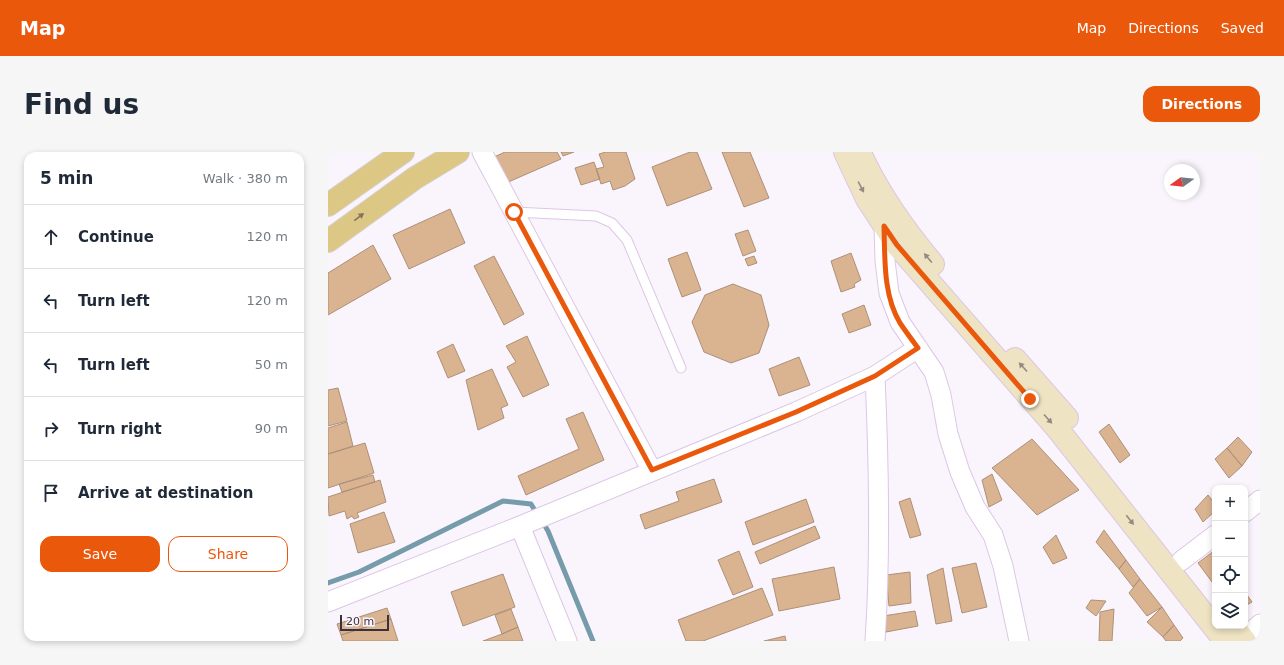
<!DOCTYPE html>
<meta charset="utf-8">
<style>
body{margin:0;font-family:"DejaVu Sans",sans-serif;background:#f6f6f7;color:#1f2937}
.controls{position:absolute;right:12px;bottom:12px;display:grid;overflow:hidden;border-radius:8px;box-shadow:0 2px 6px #0003}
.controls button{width:36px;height:36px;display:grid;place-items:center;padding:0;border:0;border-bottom:1px solid #e0e1e3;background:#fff;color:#1f2937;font:20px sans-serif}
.compass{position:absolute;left:836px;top:12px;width:36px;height:36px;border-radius:50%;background:#fff;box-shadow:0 2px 6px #0003;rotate:255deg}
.scale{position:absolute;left:12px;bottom:10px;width:49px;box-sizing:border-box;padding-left:4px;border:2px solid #3a313d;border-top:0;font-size:11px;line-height:14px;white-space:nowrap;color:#3a313d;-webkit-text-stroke:3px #faf5fc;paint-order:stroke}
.stop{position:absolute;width:12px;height:12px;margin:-9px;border:3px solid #ea580c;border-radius:50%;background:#fff}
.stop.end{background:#ea580c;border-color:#fff;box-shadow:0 1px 4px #0008}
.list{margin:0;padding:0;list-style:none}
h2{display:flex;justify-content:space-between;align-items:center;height:52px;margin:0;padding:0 16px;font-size:17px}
h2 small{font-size:13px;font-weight:400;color:#747a83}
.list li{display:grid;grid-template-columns:26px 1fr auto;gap:12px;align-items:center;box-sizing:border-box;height:64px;padding:0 16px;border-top:1px solid #e0e1e3}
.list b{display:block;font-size:15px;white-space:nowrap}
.list em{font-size:13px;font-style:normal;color:#747a83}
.actions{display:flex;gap:8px;padding:12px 16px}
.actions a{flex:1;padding:9px 0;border:1px solid #ea580c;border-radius:12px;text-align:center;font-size:14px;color:#ea580c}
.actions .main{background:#ea580c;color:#fff}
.icon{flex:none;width:22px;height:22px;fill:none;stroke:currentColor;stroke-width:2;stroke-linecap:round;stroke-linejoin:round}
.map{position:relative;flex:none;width:932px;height:489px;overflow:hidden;border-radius:12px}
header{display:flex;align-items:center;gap:24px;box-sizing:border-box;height:56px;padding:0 20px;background:#ea580c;color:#fff}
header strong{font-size:19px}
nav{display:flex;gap:22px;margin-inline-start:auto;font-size:14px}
.intro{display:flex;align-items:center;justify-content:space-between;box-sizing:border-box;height:96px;padding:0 24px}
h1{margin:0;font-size:28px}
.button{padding:10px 18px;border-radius:12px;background:#ea580c;color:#fff;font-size:14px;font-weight:700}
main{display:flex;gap:24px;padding:0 24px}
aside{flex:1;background:#fff;border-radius:12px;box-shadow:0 2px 6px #0003}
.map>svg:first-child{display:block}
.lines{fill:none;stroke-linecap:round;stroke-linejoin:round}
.stream{stroke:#769cab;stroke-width:5}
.building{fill:#dab391;stroke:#ad9078}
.service-casing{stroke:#ddc6e5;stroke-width:11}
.minor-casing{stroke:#ddc6e5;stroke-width:21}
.secondary-casing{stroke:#ddc6e5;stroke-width:24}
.primary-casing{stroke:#d4d2d4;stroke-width:24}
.service{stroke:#fff;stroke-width:9}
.minor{stroke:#fff;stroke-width:19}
.secondary{stroke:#eee3c2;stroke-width:22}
.primary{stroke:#ddc785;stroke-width:22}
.oneway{fill:#948a80}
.oneway2{fill:#83745d}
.route{stroke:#ea580c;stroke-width:5}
</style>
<header>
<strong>Map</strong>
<nav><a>Map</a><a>Directions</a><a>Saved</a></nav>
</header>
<div class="intro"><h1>Find us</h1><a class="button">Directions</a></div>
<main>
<aside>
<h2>5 min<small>Walk · 380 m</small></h2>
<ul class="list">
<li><svg class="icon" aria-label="ahead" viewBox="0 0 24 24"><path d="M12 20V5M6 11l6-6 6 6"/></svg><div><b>Continue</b></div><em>120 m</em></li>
<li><svg class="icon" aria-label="left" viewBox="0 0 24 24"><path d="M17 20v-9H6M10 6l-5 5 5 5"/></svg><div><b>Turn left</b></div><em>120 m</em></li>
<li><svg class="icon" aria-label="left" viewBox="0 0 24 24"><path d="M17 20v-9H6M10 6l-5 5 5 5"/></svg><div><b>Turn left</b></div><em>50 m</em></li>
<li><svg class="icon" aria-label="right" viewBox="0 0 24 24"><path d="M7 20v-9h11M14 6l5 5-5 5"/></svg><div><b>Turn right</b></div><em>90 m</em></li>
<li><svg class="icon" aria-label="arrive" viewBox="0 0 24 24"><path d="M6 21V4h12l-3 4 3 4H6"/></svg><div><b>Arrive at destination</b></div></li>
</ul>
<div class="actions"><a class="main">Save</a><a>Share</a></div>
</aside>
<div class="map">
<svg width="932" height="489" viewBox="0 0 932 489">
<rect width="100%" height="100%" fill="#faf5fc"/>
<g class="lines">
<!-- stream -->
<path class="stream" d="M214,369l6,10 45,110
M0,431l31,-11 144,-71 28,3 6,10"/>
</g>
<!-- building -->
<path class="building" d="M177,0h52l4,7 -55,24 -12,-26z
M233,0h13l-11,4z
M278,0h20l9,27 -10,7 -12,4 -3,-9 -9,3 -5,-15 8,-2 -5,-13z
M362,0h7l15,37 -45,17 -15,-39z
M394,0h28l19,46 -25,9z
M266,10l6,17 -19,6 -6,-17z
M122,57l15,34 -56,26 -16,-34z
M420,78l8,21 -13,5 -8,-22z
M45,93l18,34 -63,36v-42z
M359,100l14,38 -19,7 -14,-38z
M523,101l10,27 -7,4 1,3 -14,5 -10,-31z
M166,104l30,58 -20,11 -30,-59z
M426,104l3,7 -9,3 -3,-7z
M405,132l28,11 8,30 -10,28 -28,10 -27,-11 -12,-30 13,-27z
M536,153l7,20 -22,8 -7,-19z
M199,184l22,49 -26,12 -16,-30 9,-5 -10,-16z
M125,192l12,27 -17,7 -11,-26z
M471,205l11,28 -31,11 -10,-27z
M164,217l16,36 -7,3 3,10 -26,12 -12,-50z
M10,236l9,33 -19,5v-36z
M255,260l21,48 -78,35 -8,-19 61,-27 -13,-30z
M19,270l6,24 -25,8v-26z
M781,272l21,31 -10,8 -21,-31z
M910,285l14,15 -10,14 -15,-18z
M704,287l47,51 -42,25 -45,-47z
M37,291l9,30 -46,15v-34z
M899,296l15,18 -13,12 -14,-19z
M664,322l10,26 -13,7 -7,-27z
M45,323l2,7 -33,10 -3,-8z
M386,327l8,23 -77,27 -5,-14 39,-14 -3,-9z
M52,328l6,22 -29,11 2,4 -5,2 -2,-3 -5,3 -2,-8 -16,5 -1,-19z
M880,343l7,9v7l-12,11 -8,-13z
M582,346l11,37 -11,3 -11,-36z
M478,347l8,23 -61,23 -8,-23z
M56,360l11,30 -37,11 -8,-29z
M487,374l5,12 -60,26 -5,-12z
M776,378l22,30 -7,9 -23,-27z
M728,383l11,23 -14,6 -10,-17z
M887,398v36l-17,-23z
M411,399l14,36 -20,8 -15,-35z
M798,408l14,19 -7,8 -14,-18z
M648,411l11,44 -25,6 -10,-45z
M506,415l6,32 -61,12 -7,-32z
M615,416l9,53 -16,3 -9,-49z
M582,420l1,31 -22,3 -3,-31z
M175,422l12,33 -52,19 -12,-34z
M812,427l22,28 -15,9 -18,-23z
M434,436l11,27 -70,26h-17l-8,-21z
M917,440l7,10 -7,4z
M763,448l15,1 -10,15 -10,-8z
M834,455l12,18 -11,12 -16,-15z
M59,456l4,11 -50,16 -4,-11z
M183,457l7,18 -16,7 -7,-19z
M786,457l-2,32h-13l1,-29z
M587,459l3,15 -32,6 -3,-16z
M63,467l7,22h-55l-2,-6z
M846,473l9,13 -3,3h-14l-3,-4z
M190,475l5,14h-40l19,-7z
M457,484l1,5h-22z"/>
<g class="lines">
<!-- service casing -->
<g class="service-casing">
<path id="service" d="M186,60l82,4 16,7 15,17 54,128"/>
</g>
<!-- minor casing -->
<g class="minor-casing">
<path id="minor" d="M154,0l170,319
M556,74l1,35 4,32 11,29 34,50 7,23 7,39 12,38 15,35 18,28 10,31 16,75
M547,224c4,89 6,177 0,265
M917,360l15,-12
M192,374l47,115
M853,409l34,-26
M0,450l192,-76 276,-114 79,-36 43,-28
M915,487l17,-15"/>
</g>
<!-- secondary casing -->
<g class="secondary-casing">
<path id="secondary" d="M517,0l22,47 30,46 159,182 169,214
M533,3c18,39 45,77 72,109
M687,207l52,59
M905,474l12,15"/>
</g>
<!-- primary casing -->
<g class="primary-casing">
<path id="primary" d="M0,53l75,-53
M0,89l87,-63 43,-26"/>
</g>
<!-- service -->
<use href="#service" class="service"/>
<!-- minor -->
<use href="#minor" class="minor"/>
<!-- secondary -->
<use href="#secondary" class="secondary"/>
<!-- primary -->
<use href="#primary" class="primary"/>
</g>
<!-- one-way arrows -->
<defs><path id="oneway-solid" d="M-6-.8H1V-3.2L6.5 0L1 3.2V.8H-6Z"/></defs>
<g class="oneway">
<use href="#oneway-solid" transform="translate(533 35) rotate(62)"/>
<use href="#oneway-solid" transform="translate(600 106) rotate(-130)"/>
<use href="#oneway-solid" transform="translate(695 215) rotate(-132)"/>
<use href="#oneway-solid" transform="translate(720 267) rotate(48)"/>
<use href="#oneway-solid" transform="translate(802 368) rotate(52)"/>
</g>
<use class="oneway2" href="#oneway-solid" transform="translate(31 65) rotate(-38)"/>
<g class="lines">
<!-- route -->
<path class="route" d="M186,60l138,258 144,-58 79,-36 43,-28c-6,-8 -12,-16 -18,-25 -17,-28 -15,-65 -16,-97l13,19 133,154"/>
</g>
</svg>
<div class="controls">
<button>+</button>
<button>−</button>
<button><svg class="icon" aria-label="locate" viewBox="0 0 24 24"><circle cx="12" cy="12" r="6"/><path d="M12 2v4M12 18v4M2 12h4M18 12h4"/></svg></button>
<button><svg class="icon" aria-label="layers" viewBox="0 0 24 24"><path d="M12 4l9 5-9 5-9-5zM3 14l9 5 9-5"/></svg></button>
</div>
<svg class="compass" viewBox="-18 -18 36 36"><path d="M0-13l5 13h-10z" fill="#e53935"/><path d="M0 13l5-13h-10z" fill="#747a83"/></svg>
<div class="scale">20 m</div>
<div class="stop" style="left:186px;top:60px"></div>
<div class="stop end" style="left:702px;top:247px"></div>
</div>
</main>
